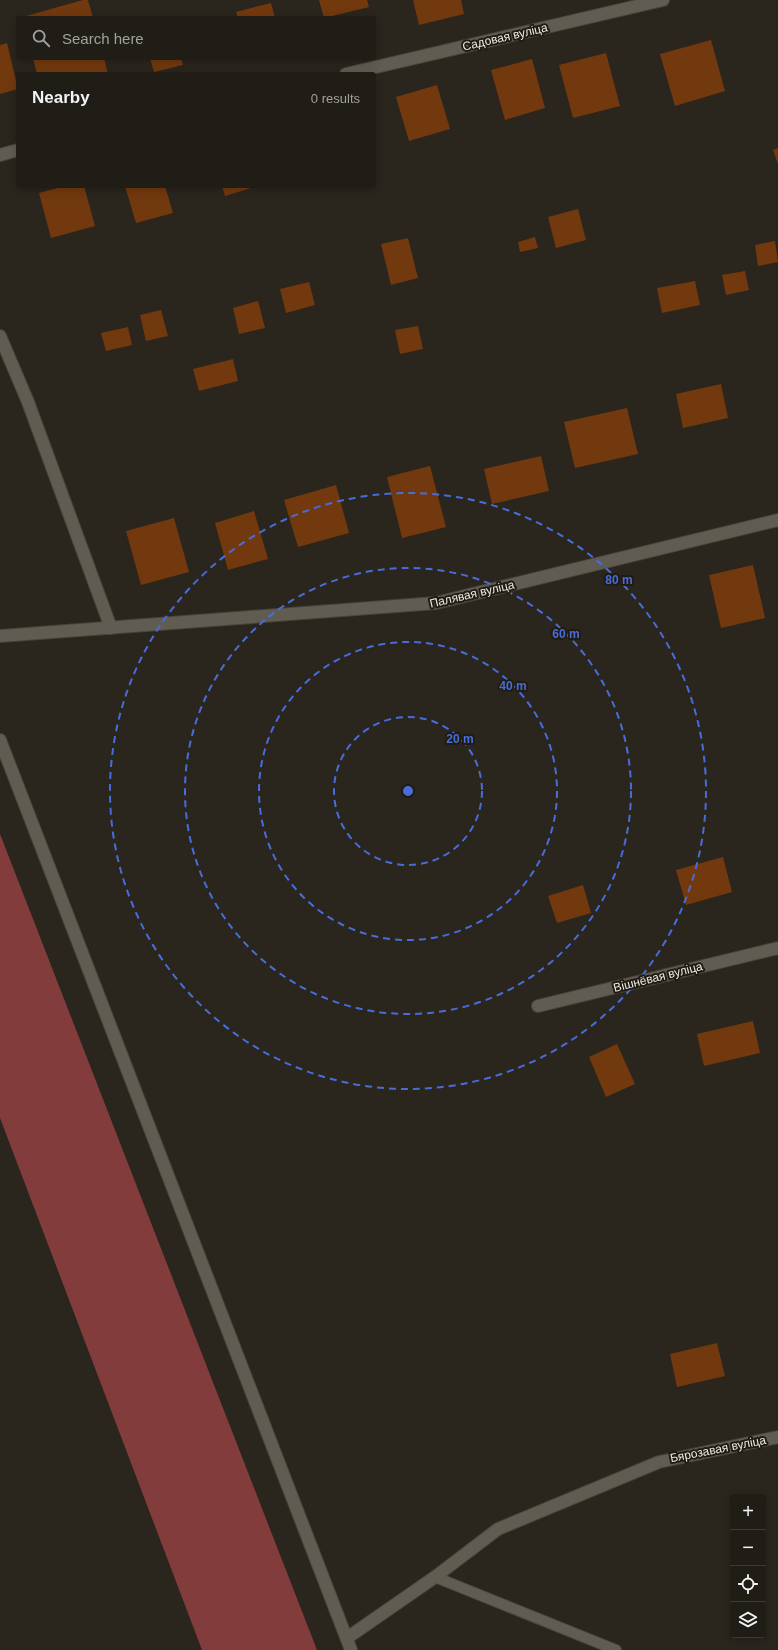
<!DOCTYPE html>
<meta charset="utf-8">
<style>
body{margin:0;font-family:Arial,sans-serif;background:#28251f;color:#f1f3f6}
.controls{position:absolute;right:12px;bottom:12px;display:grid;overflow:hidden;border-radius:4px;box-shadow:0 2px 10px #0003}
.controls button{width:36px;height:36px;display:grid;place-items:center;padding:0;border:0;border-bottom:1px solid #3d3a35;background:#201c16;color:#f1f3f6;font:20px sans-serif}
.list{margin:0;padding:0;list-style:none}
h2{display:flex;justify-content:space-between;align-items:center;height:52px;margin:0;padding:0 16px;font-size:17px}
h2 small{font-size:13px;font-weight:400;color:#a2a1a1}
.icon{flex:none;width:22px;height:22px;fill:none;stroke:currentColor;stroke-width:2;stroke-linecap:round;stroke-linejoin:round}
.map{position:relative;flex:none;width:778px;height:1650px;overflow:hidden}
.search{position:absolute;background:#201c16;box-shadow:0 2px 10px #0003;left:16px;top:16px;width:360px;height:44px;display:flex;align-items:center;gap:10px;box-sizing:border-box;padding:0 14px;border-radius:4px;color:#a2a1a1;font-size:15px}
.panel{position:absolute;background:#201c16;box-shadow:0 2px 10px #0003;left:16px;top:72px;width:360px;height:116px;border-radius:4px}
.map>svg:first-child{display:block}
.forest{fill:#823c3c}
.building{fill:#73390e}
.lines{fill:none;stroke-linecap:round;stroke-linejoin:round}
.service-casing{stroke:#47433c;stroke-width:12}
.minor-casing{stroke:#47433c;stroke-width:14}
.secondary-casing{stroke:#47433c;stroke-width:14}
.service{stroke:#615c52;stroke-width:10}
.minor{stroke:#615c52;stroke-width:12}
.secondary{stroke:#615c52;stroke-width:12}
.ring{fill:none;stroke:#476dda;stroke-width:2;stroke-dasharray:7 5}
.labels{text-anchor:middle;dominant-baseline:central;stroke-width:4;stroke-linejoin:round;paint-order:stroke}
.street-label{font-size:12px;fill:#edeae4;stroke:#201c14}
.centre{fill:#476dda;stroke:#201c14;stroke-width:2}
.ring-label{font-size:12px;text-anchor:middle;font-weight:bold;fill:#476dda;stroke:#201c14;stroke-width:4;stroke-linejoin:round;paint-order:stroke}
</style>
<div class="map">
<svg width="778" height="1650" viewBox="0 0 778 1650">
<rect width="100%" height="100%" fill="#2a251d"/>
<!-- forest -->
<path class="forest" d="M0,834l317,816h-115l-202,-532z"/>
<!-- building -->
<path class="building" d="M83,0h5l5,18h-74z
M319,0h48l2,7 -45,11z
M413,0h48l3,14 -45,11z
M271,3l4,15h-37l-2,-6z
M711,40l14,51 -50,15 -15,-52z
M7,43l11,46 -18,5v-49z
M606,53l14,53 -47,12 -14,-53z
M33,58h71l4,16h-71z
M150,58h31l2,7 -29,7z
M532,59l13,49 -40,12 -14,-50z
M437,85l13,44 -41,12 -13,-44z
M778,148v16l-5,-14z
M65,186h19l11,40 -44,12 -12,-45z
M125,186h40l8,27 -37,10z
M222,186h36l-33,10z
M578,209l8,31 -30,8 -8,-31z
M535,237l3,11 -18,4 -2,-10z
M408,238l10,40 -27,7 -10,-41z
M775,241l3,21 -20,4 -3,-21z
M745,271l4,19 -23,5 -4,-20z
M695,281l5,24 -38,8 -5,-25z
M309,282l6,23 -29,8 -6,-24z
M258,301l7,27 -26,6 -6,-26z
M161,310l7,26 -22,5 -6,-26z
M418,326l5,23 -23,5 -5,-24z
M128,327l4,18 -26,6 -5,-18z
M233,359l5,22 -39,10 -6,-22z
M721,384l7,34 -45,10 -7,-34z
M627,408l11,46 -63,14 -11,-46z
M541,456l8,35 -57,13 -8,-35z
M430,466l16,61 -44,11 -15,-61z
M336,485l13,48 -51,14 -14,-47z
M254,511l14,48 -40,11 -13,-47z
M174,518l15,54 -48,13 -15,-54z
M753,565l12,53 -44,10 -12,-53z
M723,857l9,35 -46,13 -10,-35z
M583,885l8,28 -34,10 -9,-27z
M753,1021l7,32 -56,13 -7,-32z
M617,1044l18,40 -29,13 -17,-40z
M717,1343l8,33 -48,11 -7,-33z"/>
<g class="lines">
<!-- service casing -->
<g class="service-casing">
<path id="service" d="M435,1577l181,73"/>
</g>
<!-- minor casing -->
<g class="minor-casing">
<path id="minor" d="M346,74l317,-74
M0,155l18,-5
M0,336l28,66 83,226
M0,636l436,-33 342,-83
M538,1006l240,-58
M347,1638l88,-61 63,-48 161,-67 119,-25"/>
</g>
<!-- secondary casing -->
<g class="secondary-casing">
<path id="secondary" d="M0,740l351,910"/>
</g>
<!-- service -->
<use href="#service" class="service"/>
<!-- minor -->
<use href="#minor" class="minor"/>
<!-- secondary -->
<use href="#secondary" class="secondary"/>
</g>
<!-- distance rings -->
<g class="ring">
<circle cx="408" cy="791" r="74"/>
<circle cx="408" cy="791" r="149"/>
<circle cx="408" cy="791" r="223"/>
<circle cx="408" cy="791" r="298"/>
</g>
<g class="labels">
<!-- street labels -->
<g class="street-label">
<text transform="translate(505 37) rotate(-13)">Садовая вуліца</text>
<text transform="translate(472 594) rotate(-13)">Палявая вуліца</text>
<text transform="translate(658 977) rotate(-14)">Вішнёвая вуліца</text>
<text transform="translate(718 1449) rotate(-11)">Бярозавая вуліца</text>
</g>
</g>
<circle cx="408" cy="791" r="6" class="centre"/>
<g class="ring-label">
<text x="619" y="584">80 m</text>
<text x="566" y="638">60 m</text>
<text x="513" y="690">40 m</text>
<text x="460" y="743">20 m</text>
</g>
</svg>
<div class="controls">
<button>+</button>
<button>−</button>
<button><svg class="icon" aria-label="locate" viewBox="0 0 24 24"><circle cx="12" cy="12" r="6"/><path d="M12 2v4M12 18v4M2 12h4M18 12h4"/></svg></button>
<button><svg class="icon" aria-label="layers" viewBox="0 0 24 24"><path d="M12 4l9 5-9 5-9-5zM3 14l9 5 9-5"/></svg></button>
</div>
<div class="search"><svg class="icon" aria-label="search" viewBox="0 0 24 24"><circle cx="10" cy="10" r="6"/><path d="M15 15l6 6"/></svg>Search here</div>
<section class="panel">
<h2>Nearby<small>0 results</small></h2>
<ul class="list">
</ul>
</section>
</div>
